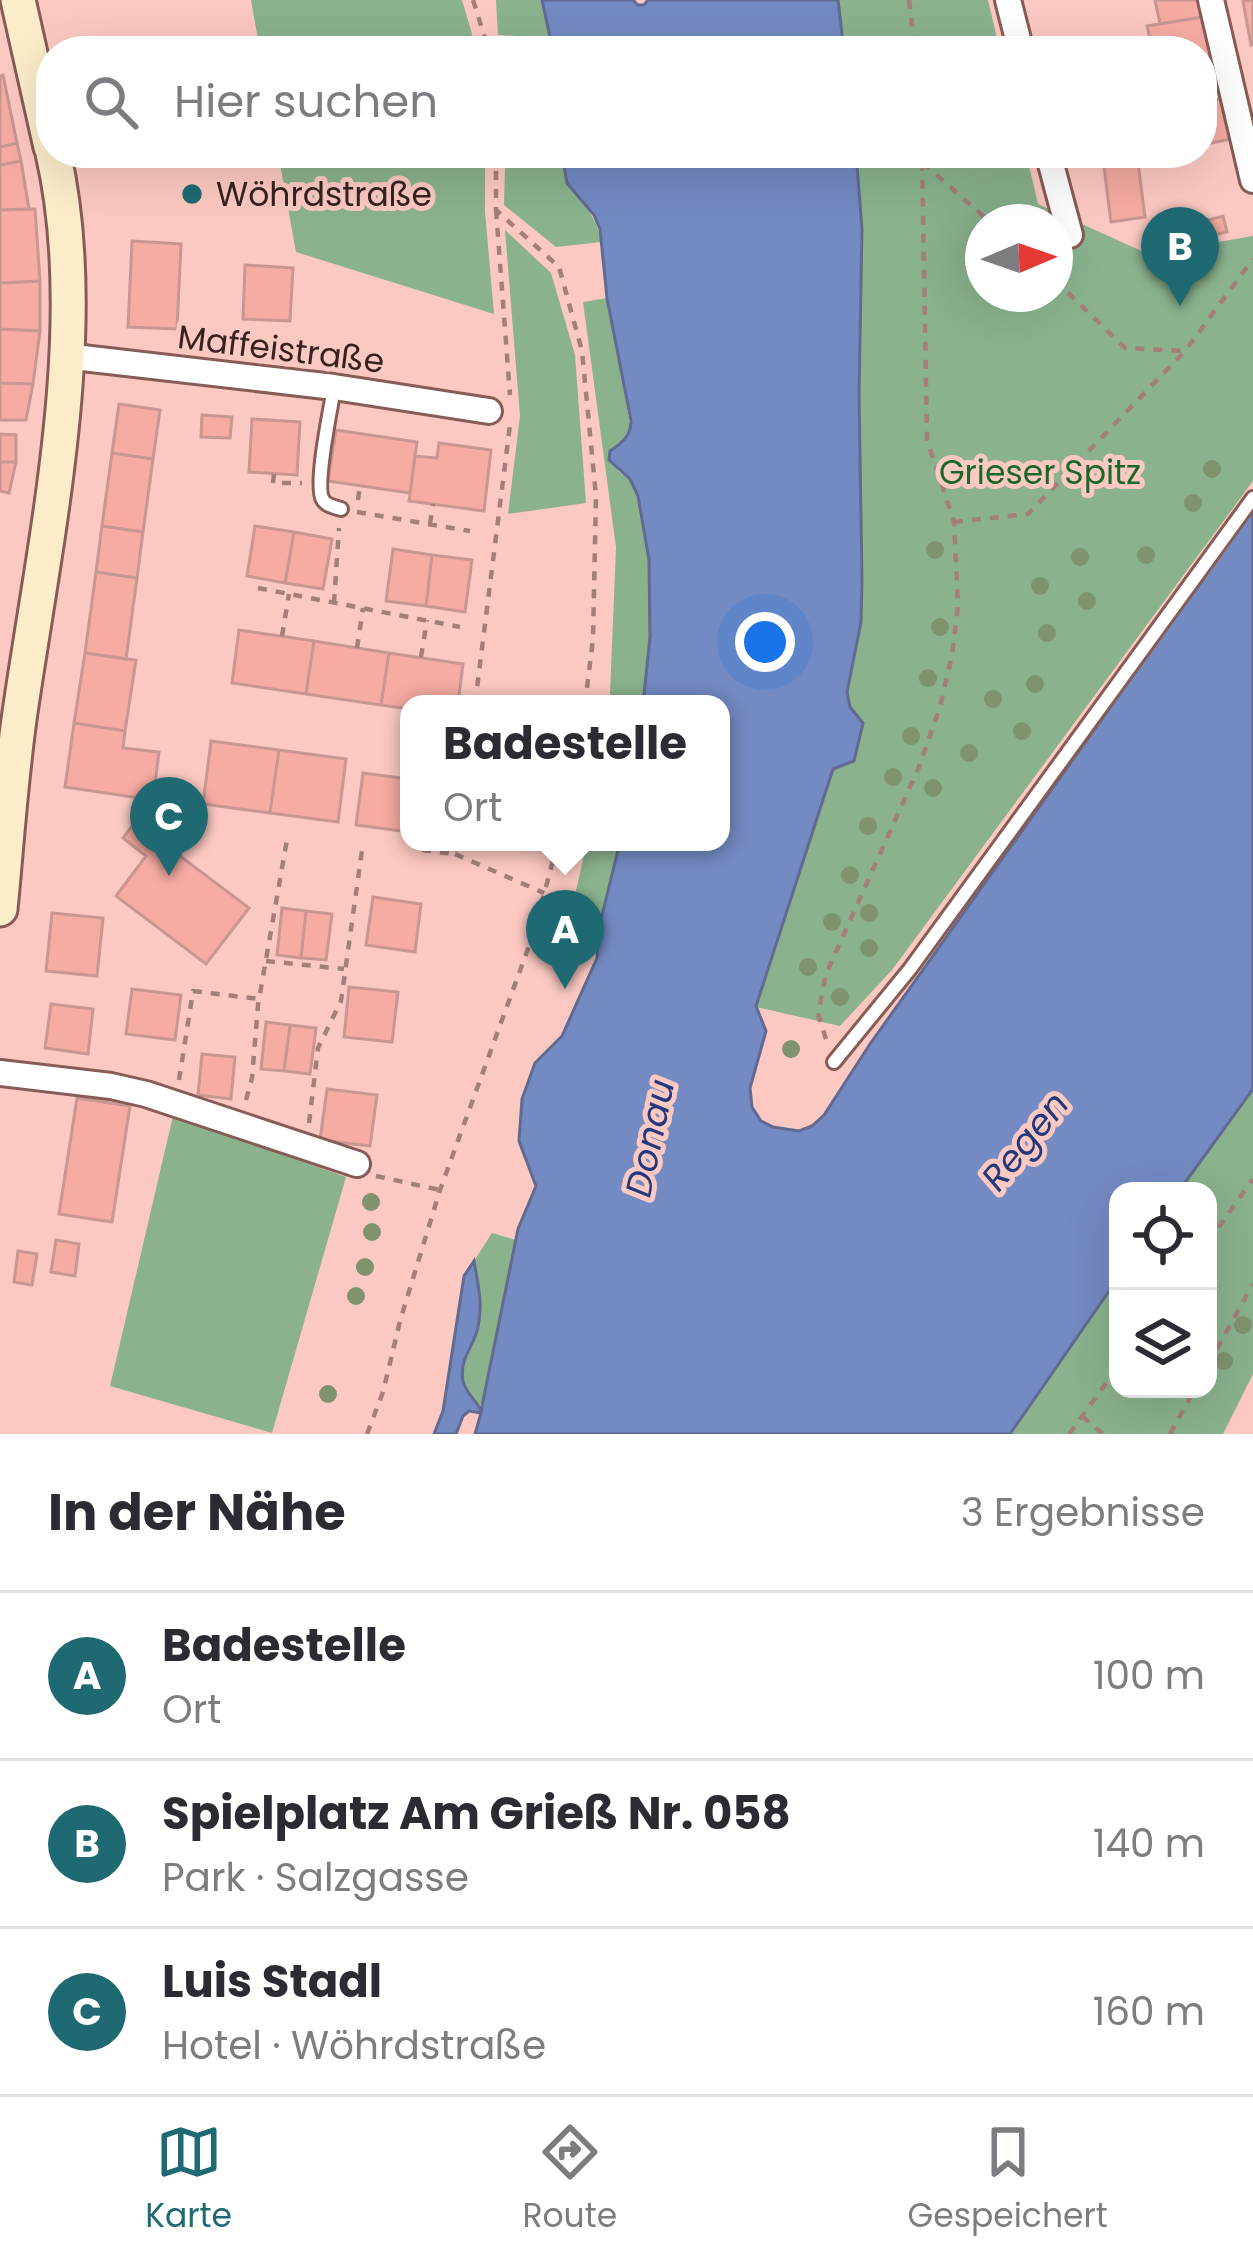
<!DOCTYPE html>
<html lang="de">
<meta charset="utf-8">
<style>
body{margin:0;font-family:Poppins,sans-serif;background:#f2f2f3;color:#2b2b33}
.controls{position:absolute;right:36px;bottom:36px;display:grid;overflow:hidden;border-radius:24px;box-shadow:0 12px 48px #0002}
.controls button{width:108px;height:108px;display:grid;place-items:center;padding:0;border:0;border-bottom:3px solid #e1e1e2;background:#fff;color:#2b2b33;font:60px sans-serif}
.compass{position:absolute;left:965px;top:204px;width:108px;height:108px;border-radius:50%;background:#fff;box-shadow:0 12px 48px #0002;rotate:88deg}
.you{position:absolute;left:765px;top:642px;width:42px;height:42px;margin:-30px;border:9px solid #fff;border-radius:50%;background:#1a73e8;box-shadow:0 0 0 18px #1a73e833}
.badge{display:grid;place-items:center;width:78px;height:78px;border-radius:50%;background:#1e6972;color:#fff;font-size:39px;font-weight:700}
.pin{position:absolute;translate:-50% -99px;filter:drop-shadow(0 3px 6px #0008)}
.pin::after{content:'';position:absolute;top:63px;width:42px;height:36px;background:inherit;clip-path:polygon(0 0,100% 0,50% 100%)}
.popup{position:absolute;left:400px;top:695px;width:330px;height:156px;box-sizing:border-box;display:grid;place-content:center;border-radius:24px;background:#fff;filter:drop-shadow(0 3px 9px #0005);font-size:39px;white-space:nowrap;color:#7c7c81}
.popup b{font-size:45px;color:#2b2b33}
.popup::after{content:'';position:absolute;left:50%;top:100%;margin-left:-24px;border:24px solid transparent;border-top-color:#fff}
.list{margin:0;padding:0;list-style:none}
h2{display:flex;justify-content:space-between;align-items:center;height:156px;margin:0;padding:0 48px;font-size:51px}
h2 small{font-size:39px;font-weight:400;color:#7c7c81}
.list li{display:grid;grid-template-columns:78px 1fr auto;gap:36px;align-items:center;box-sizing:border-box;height:168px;padding:0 48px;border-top:3px solid #e1e1e2}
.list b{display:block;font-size:45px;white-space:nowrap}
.list p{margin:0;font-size:39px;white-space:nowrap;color:#7c7c81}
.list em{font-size:39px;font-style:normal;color:#7c7c81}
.icon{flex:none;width:66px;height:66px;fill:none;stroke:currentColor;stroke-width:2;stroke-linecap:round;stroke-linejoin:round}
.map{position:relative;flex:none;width:1253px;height:1434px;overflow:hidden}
.search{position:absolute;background:#fff;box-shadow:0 12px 48px #0002;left:36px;right:36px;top:36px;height:132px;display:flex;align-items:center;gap:30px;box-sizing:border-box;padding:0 42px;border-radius:48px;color:#7c7c81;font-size:45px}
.sheet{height:660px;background:#fff}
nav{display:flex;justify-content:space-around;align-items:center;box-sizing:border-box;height:168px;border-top:3px solid #e1e1e2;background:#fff;font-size:33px;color:#7c7c81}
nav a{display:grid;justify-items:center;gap:6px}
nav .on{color:#1e6972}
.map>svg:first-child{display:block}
.green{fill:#8ab28d;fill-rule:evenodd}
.water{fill:#738ac2;stroke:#616b91;stroke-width:3}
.building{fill:#f6aca2;stroke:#c89791;stroke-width:3}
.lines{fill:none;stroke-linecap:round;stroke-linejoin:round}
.lane-casing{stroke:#885c56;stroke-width:18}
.street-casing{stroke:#885c56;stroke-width:30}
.secondary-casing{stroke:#885c56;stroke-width:39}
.path{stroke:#a47f7a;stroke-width:4.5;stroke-dasharray:9 9;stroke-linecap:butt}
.lane{stroke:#fff;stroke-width:12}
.street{stroke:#fff;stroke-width:24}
.secondary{stroke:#fbedca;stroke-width:33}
.tree{fill:#80936f}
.poi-dot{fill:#1e6972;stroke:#fcc9c2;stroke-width:4.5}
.labels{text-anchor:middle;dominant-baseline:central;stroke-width:10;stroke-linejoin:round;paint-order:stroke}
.poi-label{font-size:33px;fill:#362320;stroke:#fcc9c2;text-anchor:start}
.street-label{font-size:33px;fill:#362320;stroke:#fcc9c2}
.park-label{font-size:33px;fill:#1a672b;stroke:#fcc9c2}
.water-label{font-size:36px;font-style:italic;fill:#23397e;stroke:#fcc9c2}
</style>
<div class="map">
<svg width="1253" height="1434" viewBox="0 0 1253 1434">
<rect width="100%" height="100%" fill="#fcc9c2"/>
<!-- green -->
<path class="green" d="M251,0h211l15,51h-217z
M496,0h46l9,38 -53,-3z
M838,0h150l12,51h-156z
M278,153h207v58l9,103 -198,-62z
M856,153h170l12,51 110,50 105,-18v245l-361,489 -52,56 -84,-19 77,-239 29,-47 -12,-14 -3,-15 14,-70 1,-42zM983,222h72v72h-72z
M563,166c6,33 34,41 38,76l-45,5 -52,-42 1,-37z
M505,230l46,43 24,82 11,148 -78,11 12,-98z
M607,298l24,132 -6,10 -16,14 9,17 12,8 8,17 11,64 1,77 -7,67h-25l-8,-10 6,-147 -33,-245z
M587,842h33l-21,86 -26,-24z
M1253,1089v285l-30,60h-213l108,-156v111h90v-198h-29z
M173,1116l173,61 -74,256 -162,-47z
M492,1233l24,7 -29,151 -7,15c-36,-35 -10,-42 -2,-78 5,-23 0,-44 -4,-67z"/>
<!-- water -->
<path class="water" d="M542,0h91l5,5h6l4,-5h190l6,51h-291z
M562,153h294l6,76 -3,165 3,186 -1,42 -14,70 3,15 13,16 -9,38 -21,8 -77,237 10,25 -16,57 2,19 9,14 12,6 26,4 13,-5 12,-11 46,-71 383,-537v582l-74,102h-61v87l-108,156h-535l6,-21 -12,-2 -6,5 -7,18h-22l9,-23 21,-135 10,-15c4,23 9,43 4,66 -4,20 -19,31 -15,54 3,13 15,21 18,30l37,-182 18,-43 -17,-45 3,-42 13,-36 27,-27 35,-78 2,-30 21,-86h101v-138h-78l7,-67 -1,-77 -11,-64 -8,-17 -21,-19 1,-9c12,-8 21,-15 21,-30l-24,-123 -7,-69 -6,-14 -27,-32z"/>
<!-- building -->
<path class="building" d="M1155,0h49l4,16 -48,8z
M1253,0v44l-2,1 -8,-44z
M1203,17l10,40 -11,2v-8h-49l-6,-25z
M1213,57l8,35 -19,4v-37z
M3,75l14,68 -17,4v-71z
M1226,98l9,40 -33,7v-43z
M17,143l4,18 -21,4v-18z
M21,161l8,48 -29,1v-45z
M1138,163l7,54 -34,5 -7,-55z
M35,209l5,72 -40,2v-73z
M1223,216l4,16 -34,8 -3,-15z
M132,241l49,3 -4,85 -49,-2z
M245,265l48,3 -3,53 -47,-2z
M40,281v50l-40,-2v-46z
M0,329l40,2 -7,53 -33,-1z
M0,383l33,1 -7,36h-26z
M119,404l41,6 -7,49 -41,-6z
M202,415l30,2 -2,21 -29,-1z
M252,419l48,3 -3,53 -48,-3z
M336,430l81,12 -7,51 -82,-12z
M0,434l16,1v27h-16z
M439,443l52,7 -7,61 -75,-10 6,-45 22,2z
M112,453l41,6 -10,73 -41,-6z
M0,462h16l-7,31 -9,-2z
M102,526l41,6 -6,46 -41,-6z
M255,526l39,6 -9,51 -38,-7z
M294,532l38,7 -9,50 -38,-6z
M393,549l39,6 -6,51 -40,-5z
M432,555l40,5 -7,52 -39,-6z
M96,572l41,6 -11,81 -41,-6z
M239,630l75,11 -8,53 -74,-11z
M314,641l75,12 -8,52 -75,-11z
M85,653l51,7 -11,71 -51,-8z
M389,653l74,11 -5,40h-49v5l-28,-4z
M74,723l51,8 -2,17 36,4 -6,48 -88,-13z
M211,741l68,9 -9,63 -67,-9z
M279,750l67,9 -8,63 -68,-9z
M363,773l46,6v53l-53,-7z
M135,822l114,86 -43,56 -90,-68 30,-40 -23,-18z
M373,897l48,7 -6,48 -49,-7z
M282,908l24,3 -5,47 -24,-3z
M306,911l26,3 -6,46 -25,-2z
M52,913l51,5 -6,58 -51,-5z
M349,987l49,5 -6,50 -48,-5z
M132,989l49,6 -6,45 -49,-6z
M51,1004l42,5 -5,45 -43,-6z
M266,1022l24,3 -6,46 -23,-2z
M290,1025l26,3 -6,46 -26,-3z
M202,1054l33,3 -4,42 -33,-4z
M327,1089l50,6 -7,51 -50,-6z
M77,1098l53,8 -18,116 -53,-8z
M56,1240l23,4 -4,32 -24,-4z
M18,1251l19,3 -5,31 -18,-3z"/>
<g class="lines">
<!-- lane casing -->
<g class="lane-casing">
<path id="lane" d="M334,388c-3,19 -20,98 -11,112 4,6 12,7 18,9
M834,1062l76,-93 343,-471"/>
</g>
<!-- street casing -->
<g class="street-casing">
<path id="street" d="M1008,0l13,51
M1211,0l42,180
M1048,153l22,82
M65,356l269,31 155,24
M0,1073l111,13 35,8 211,70"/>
</g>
<!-- secondary casing -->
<g class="secondary-casing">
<path id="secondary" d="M18,0l33,147
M0,909c7,-70 11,-141 22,-210 25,-169 70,-378 31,-546"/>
</g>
<!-- path -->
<path class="path" d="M473,0l16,51
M909,0l6,51
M496,153v57l63,57 23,84 14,145 -3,143 -8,65
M923,163l67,59
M496,210l14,185
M1055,280l70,68 59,3
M274,474l-1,9h29
M358,500l2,-15
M357,512l113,19
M954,522l74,-8 157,-163 68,-92
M430,524l3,-20
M258,588l202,39
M334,603l5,-75
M282,636l7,-42
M357,648l6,-40
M421,657l6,-37
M475,704l35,-279
M422,850l33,4 2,-12
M455,854l89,39
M266,961l78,8
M826,1039l-8,-25 8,-40 93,-207 21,-60 12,-52 6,-49 -4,-84 -27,-82 -5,-287
M179,1080l14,-89 66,8
M246,1100l6,-22 6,-73 30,-171
M309,1123l9,-75 23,-47 22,-158
M376,1176l64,14
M1208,1242l45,-63
M1208,1365l45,-81
M1082,1416l21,18
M367,1434l16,-42 17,-71 40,-131 93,-255 25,-93
M1069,1434l49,-67
M1170,1434l25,-45"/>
<!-- lane -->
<use href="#lane" class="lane"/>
<!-- street -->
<use href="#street" class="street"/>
<!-- secondary -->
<use href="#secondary" class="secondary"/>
</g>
<!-- trees -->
<g class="tree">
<circle cx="1212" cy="469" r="9"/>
<circle cx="1193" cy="503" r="9"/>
<circle cx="935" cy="550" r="9"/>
<circle cx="1146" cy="555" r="9"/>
<circle cx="1080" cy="557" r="9"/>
<circle cx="1040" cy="586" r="9"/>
<circle cx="1087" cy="601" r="9"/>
<circle cx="940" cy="627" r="9"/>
<circle cx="1047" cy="633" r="9"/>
<circle cx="928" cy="678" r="9"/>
<circle cx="1035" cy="684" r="9"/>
<circle cx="993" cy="699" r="9"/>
<circle cx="1022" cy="731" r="9"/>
<circle cx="911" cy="736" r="9"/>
<circle cx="969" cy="753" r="9"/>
<circle cx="893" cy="777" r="9"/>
<circle cx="933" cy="788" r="9"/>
<circle cx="868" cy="826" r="9"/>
<circle cx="850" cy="875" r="9"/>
<circle cx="869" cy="913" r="9"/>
<circle cx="832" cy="922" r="9"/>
<circle cx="869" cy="948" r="9"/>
<circle cx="808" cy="967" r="9"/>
<circle cx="840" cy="997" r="9"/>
<circle cx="791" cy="1049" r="9"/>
<circle cx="371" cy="1202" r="9"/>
<circle cx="372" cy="1232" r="9"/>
<circle cx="365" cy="1267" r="9"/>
<circle cx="356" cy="1296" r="9"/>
<circle cx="1243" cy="1325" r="9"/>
<circle cx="1224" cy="1361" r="9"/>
<circle cx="328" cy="1394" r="9"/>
</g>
<!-- markers -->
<circle class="poi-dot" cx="192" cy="194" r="12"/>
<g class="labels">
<!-- poi labels -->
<g class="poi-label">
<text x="216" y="194">Wöhrdstraße</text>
</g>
<!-- street labels -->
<g class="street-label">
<text transform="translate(281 349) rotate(7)">Maffeistraße</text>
</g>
<!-- park labels -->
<g class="park-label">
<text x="1040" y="472">Grieser Spitz</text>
</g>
<!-- water labels -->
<g class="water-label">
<text transform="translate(650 1138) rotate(-78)">Donau</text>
<text transform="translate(1025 1141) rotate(-51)">Regen</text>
</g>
</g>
</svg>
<div class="controls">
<button><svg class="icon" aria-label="locate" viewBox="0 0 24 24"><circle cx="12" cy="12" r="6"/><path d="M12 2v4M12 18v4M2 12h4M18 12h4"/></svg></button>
<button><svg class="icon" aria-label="layers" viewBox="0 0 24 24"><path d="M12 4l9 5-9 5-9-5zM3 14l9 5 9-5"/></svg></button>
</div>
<svg class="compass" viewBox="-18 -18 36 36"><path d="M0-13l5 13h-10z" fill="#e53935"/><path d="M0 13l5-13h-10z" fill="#7c7c81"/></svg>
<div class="you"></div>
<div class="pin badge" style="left:565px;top:989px">A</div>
<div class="popup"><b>Badestelle</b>Ort</div>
<div class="pin badge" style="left:1180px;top:306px">B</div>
<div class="pin badge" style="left:169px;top:876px">C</div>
<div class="search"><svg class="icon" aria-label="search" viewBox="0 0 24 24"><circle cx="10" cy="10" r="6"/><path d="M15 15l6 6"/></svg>Hier suchen</div>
</div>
<section class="sheet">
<h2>In der Nähe<small>3 Ergebnisse</small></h2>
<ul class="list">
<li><span class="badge">A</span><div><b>Badestelle</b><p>Ort</p></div><em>100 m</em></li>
<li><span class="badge">B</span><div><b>Spielplatz Am Grieß Nr. 058</b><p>Park · Salzgasse</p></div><em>140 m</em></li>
<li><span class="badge">C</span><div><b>Luis Stadl</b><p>Hotel · Wöhrdstraße</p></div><em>160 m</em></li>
</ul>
</section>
<nav>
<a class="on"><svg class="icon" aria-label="map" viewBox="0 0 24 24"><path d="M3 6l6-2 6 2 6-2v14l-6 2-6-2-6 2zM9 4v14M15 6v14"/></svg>Karte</a>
<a><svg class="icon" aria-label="directions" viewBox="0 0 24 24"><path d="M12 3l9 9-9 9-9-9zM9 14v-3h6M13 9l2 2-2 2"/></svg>Route</a>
<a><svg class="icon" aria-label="saved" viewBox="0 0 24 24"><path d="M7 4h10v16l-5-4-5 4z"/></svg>Gespeichert</a>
</nav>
